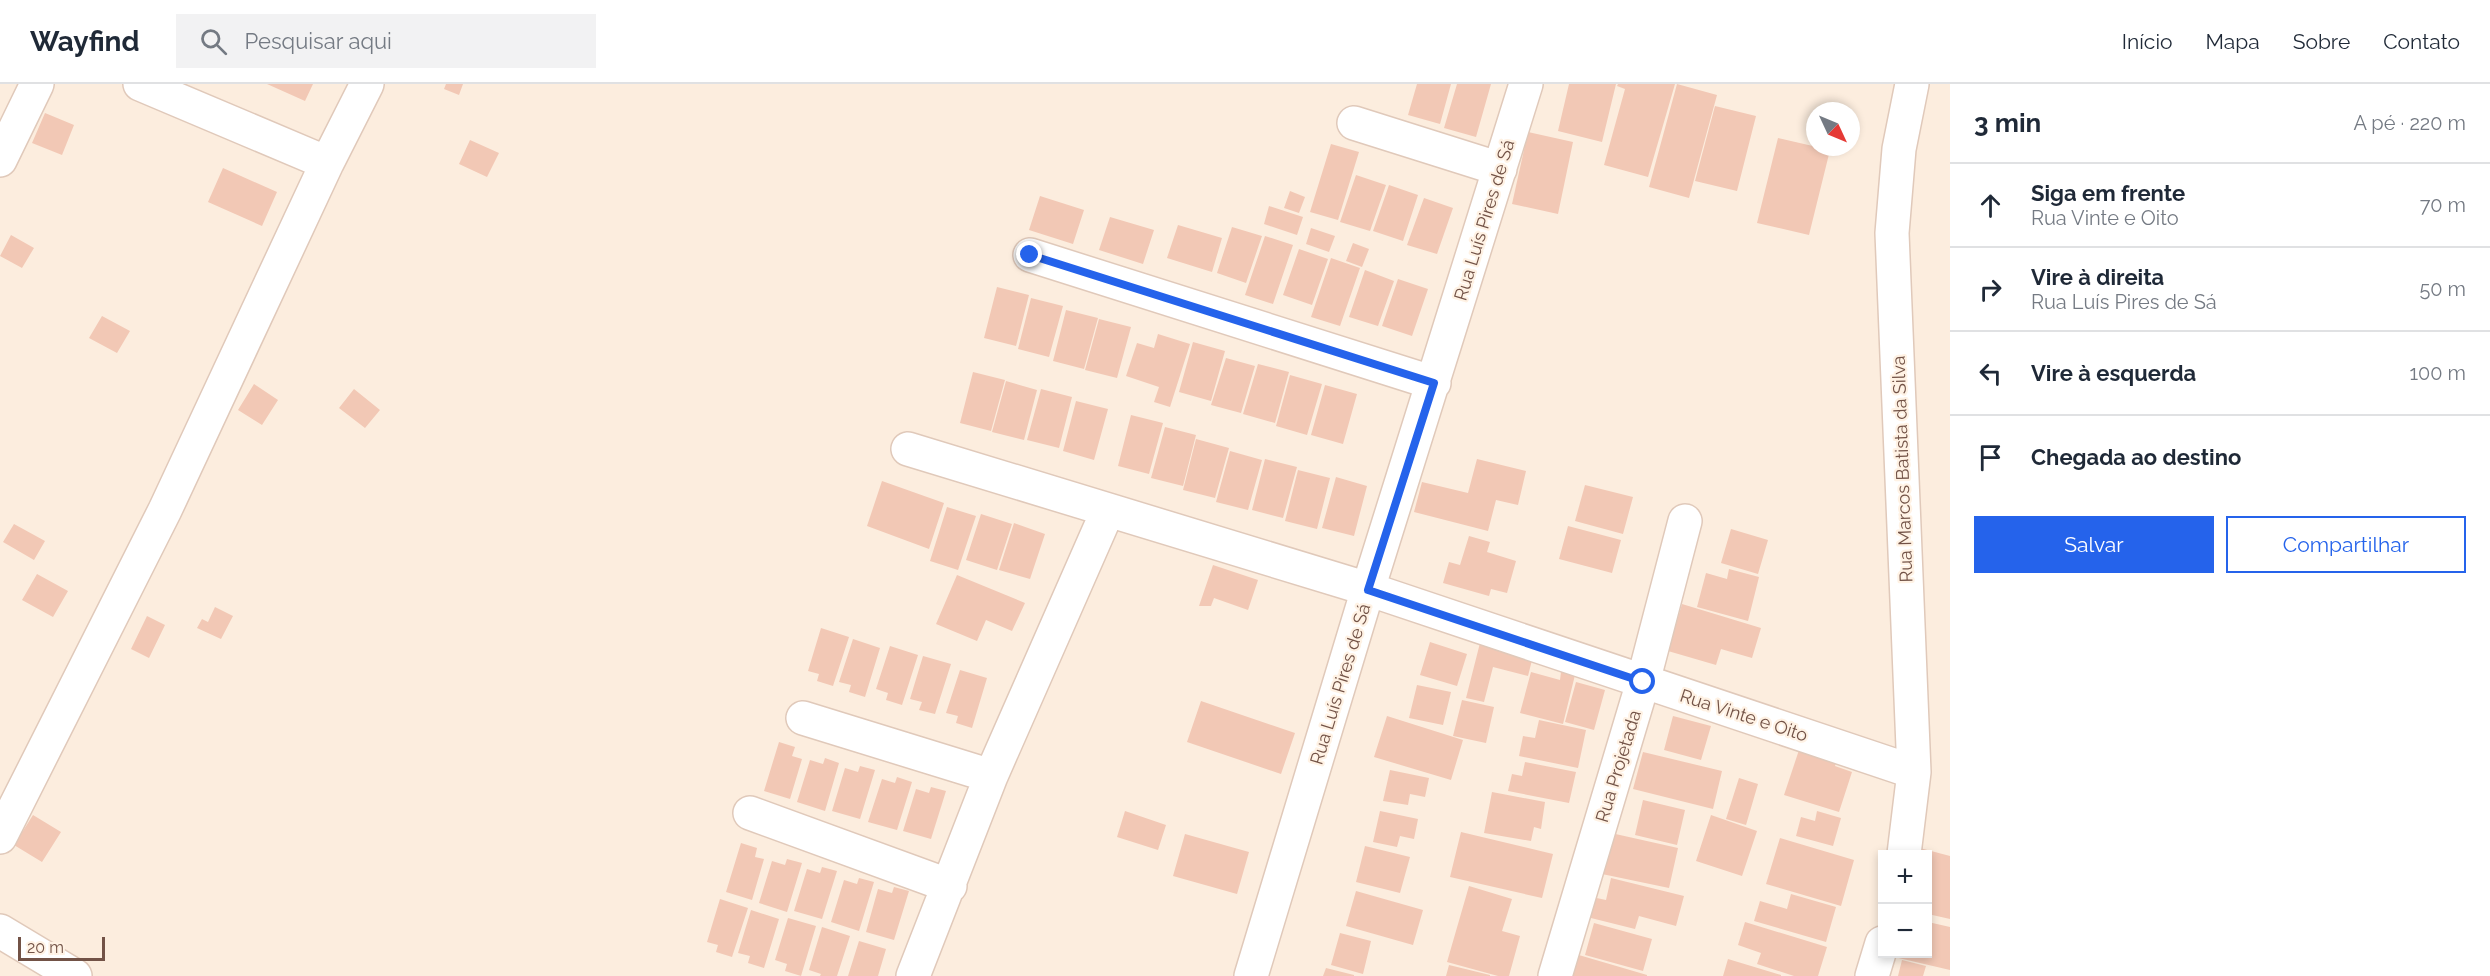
<!DOCTYPE html>
<html lang="pt">
<meta charset="utf-8">
<style>
body{margin:0;font-family:Raleway,sans-serif;background:#f2f2f3;color:#1f2937}
.controls{position:absolute;right:18px;bottom:18px;display:grid;overflow:hidden;border-radius:0px;box-shadow:0 3px 9px #0003}
.controls button{width:54px;height:54px;display:grid;place-items:center;padding:0;border:0;border-bottom:2px solid #e0e1e3;background:#fff;color:#1f2937;font:30px sans-serif}
.compass{position:absolute;left:1806px;top:18px;width:54px;height:54px;border-radius:50%;background:#fff;box-shadow:0 3px 9px #0003;rotate:134deg}
.scale{position:absolute;left:18px;bottom:15px;width:87px;box-sizing:border-box;padding-left:6px;border:3px solid #725246;border-top:0;font-size:16px;line-height:21px;white-space:nowrap;color:#725246;-webkit-text-stroke:4px #fff2e4;paint-order:stroke}
.stop{position:absolute;width:18px;height:18px;margin:-14px;border:4px solid #2563eb;border-radius:50%;background:#fff}
.stop.end{background:#2563eb;border-color:#fff;box-shadow:0 2px 6px #0008}
.list{margin:0;padding:0;list-style:none}
h2{display:flex;justify-content:space-between;align-items:center;height:78px;margin:0;padding:0 24px;font-size:26px}
h2 small{font-size:20px;font-weight:400;color:#747a83}
.list li{display:grid;grid-template-columns:39px 1fr auto;gap:18px;align-items:center;box-sizing:border-box;height:84px;padding:0 24px;border-top:2px solid #e0e1e3}
.list b{display:block;font-size:22px;white-space:nowrap}
.list p{margin:0;font-size:20px;white-space:nowrap;color:#747a83}
.list em{font-size:20px;font-style:normal;color:#747a83}
.actions{display:flex;gap:12px;padding:18px 24px}
.actions a{flex:1;padding:14px 0;border:2px solid #2563eb;border-radius:0px;text-align:center;font-size:21px;color:#2563eb}
.actions .main{background:#2563eb;color:#fff}
.icon{flex:none;width:33px;height:33px;fill:none;stroke:currentColor;stroke-width:2;stroke-linecap:round;stroke-linejoin:round}
.map{position:relative;flex:none;width:1950px;height:892px;overflow:hidden}
header{display:flex;align-items:center;gap:36px;box-sizing:border-box;height:84px;padding:0 30px;background:#fff;border-bottom:2px solid #e0e1e3}
header strong{font-size:28px}
nav{display:flex;gap:33px;margin-inline-start:auto;font-size:21px}
.search{width:420px;height:54px;background:#f2f2f3;display:flex;align-items:center;gap:15px;box-sizing:border-box;padding:0 21px;border-radius:0px;color:#747a83;font-size:22px}
main{display:flex}
aside{flex:1;background:#fff}
.map>svg:first-child{display:block}
.building{fill:#f2c8b5}
.lines{fill:none;stroke-linecap:round;stroke-linejoin:round}
.minor-casing{stroke:#e0c9ba;stroke-width:36}
.minor{stroke:#fff;stroke-width:33}
.route{stroke:#2563eb;stroke-width:8}
.labels{text-anchor:middle;dominant-baseline:central;stroke-width:4.5;stroke-linejoin:round;paint-order:stroke}
.street-label{font-size:18px;fill:#725246;stroke:#fff2e4}
</style>
<header>
<strong>Wayfind</strong>
<div class="search"><svg class="icon" aria-label="search" viewBox="0 0 24 24"><circle cx="10" cy="10" r="6"/><path d="M15 15l6 6"/></svg>Pesquisar aqui</div>
<nav><a>Início</a><a>Mapa</a><a>Sobre</a><a>Contato</a></nav>
</header>
<main>
<div class="map">
<svg width="1950" height="892" viewBox="0 0 1950 892">
<rect width="100%" height="100%" fill="#fcedde"/>
<!-- building -->
<path class="building" d="M267,0h46l-8,17z
M446,0h17l-4,11 -15,-6z
M1417,0h34l-11,40 -32,-9z
M1457,0h34l-15,53 -32,-9z
M1569,0h47l-14,58 -44,-11z
M1618,0h57l-27,93 -44,-12 21,-76 -8,-3z
M1677,0l40,11 -28,103 -40,-11z
M1715,22l41,10 -19,75 -42,-10z
M45,29l29,12 -12,30 -30,-12z
M1528,48l45,10 -15,72 -46,-10z
M1778,54l52,12 -21,85 -52,-12z
M470,56l29,13 -12,24 -28,-13z
M1331,60l28,8 -21,68 -28,-8z
M223,84l54,24 -15,34 -54,-24z
M1356,91l30,10 -16,46 -30,-9z
M1389,101l29,10 -15,46 -30,-10z
M1290,107l15,6 -6,16 -15,-5z
M1040,112l44,14 -11,34 -44,-14z
M1424,114l29,10 -16,46 -30,-9z
M1269,122l34,11 -6,18 -33,-11z
M1110,133l44,13 -11,34 -44,-14z
M1178,141l44,13 -10,34 -45,-14z
M1232,143l30,9 -16,47 -29,-10z
M1311,144l24,8 -6,16 -23,-8z
M11,151l23,13 -12,20 -22,-12z
M1265,152l28,9 -20,59 -28,-9z
M1353,159l16,6 -7,18 -16,-6z
M1299,165l29,10 -16,46 -29,-10z
M1331,174l29,10 -20,58 -29,-9z
M1365,186l29,11 -16,45 -29,-9z
M1398,195l30,10 -16,47 -30,-10z
M997,203l32,8 -13,51 -32,-8z
M1031,214l32,8 -14,51 -31,-8z
M1066,226l32,8 -14,51 -31,-8z
M102,232l28,15 -13,22 -28,-15z
M1099,235l32,8 -14,51 -32,-8z
M1158,250l32,10 -20,63 -16,-5 5,-15 -33,-11 11,-33 17,5z
M1193,258l32,9 -14,50 -32,-9z
M1226,274l29,8 -14,47 -30,-8z
M1258,280l31,8 -14,51 -32,-9z
M973,288l32,8 -14,51 -31,-8z
M1290,291l32,9 -15,51 -31,-9z
M1006,297l31,9 -13,50 -32,-8z
M254,300l24,16 -16,25 -24,-15z
M1325,301l32,9 -14,50 -32,-9z
M354,305l26,21 -15,18 -26,-20z
M1041,305l31,8 -13,51 -32,-8z
M1076,317l32,8 -14,51 -31,-9z
M1131,331l32,8 -14,51 -31,-8z
M1165,343l31,8 -13,51 -32,-8z
M1196,355l33,9 -14,50 -32,-8z
M1230,367l32,9 -14,50 -32,-8z
M1265,375l32,8 -14,51 -31,-8z
M1477,375l49,12 -8,34 -22,-5 -8,31 -74,-19 8,-30 46,11z
M1298,386l32,8 -13,51 -32,-8z
M1336,393l31,9 -13,50 -32,-8z
M882,397l62,22 -15,46 -62,-23z
M1585,401l48,12 -10,37 -48,-13z
M947,423l29,9 -18,54 -28,-9z
M981,430l31,10 -15,46 -31,-10z
M1014,439l31,11 -15,45 -31,-9z
M14,440l31,17 -11,19 -31,-18z
M1568,442l53,14 -9,33 -53,-14z
M1731,445l37,11 -10,34 -37,-11z
M1469,452l21,6 -3,10 29,9 -9,32 -16,-4 -2,7 -46,-13 6,-21 11,3z
M1213,481l45,15 -10,30 -34,-12 -3,8h-12z
M1729,485l30,8 -11,44 -51,-14 9,-34 21,6z
M37,490l31,17 -15,26 -31,-17z
M957,491l68,28 -13,28 -26,-11 -9,21 -41,-17z
M1682,520l79,24 -9,30 -31,-9 -5,16 -48,-14z
M215,523l18,9 -12,23 -24,-11 5,-9 6,3z
M147,532l18,9 -16,33 -18,-9z
M821,544l28,9 -16,49 -16,-5 2,-7 -11,-3z
M853,555l27,9 -15,49 -16,-5 2,-7 -12,-3z
M1430,558l37,12 -10,32 -37,-11z
M1480,559l53,13 -5,20 -35,-9 -9,35 -18,-4z
M890,562l28,9 -16,50 -16,-5 2,-7 -12,-4z
M923,572l28,8 -16,50 -16,-4 3,-8 -12,-3z
M960,586l27,8 -15,50 -16,-5 2,-7 -12,-3z
M1531,588l29,8 1,-8 14,3 -12,49 -43,-11z
M1576,598l29,8 -11,40 -29,-8z
M1417,601l34,7 -8,33 -34,-7z
M1462,616l32,7 -8,36 -33,-7z
M1201,617l94,32 -14,41 -94,-32z
M1387,632l76,24 -12,40 -77,-23z
M1673,632l38,10 -10,34 -37,-10z
M1539,636l47,10 -8,38 -59,-12 4,-20 12,2z
M779,658l16,5 -3,9 10,3 -12,40 -26,-8z
M1800,663l37,12 -2,7 17,6 -13,40 -55,-17z
M1643,668l79,19 -9,38 -80,-20z
M825,674l14,5 -14,48 -28,-9 13,-42 13,4z
M1525,678l51,10 -7,31 -61,-12 4,-17 10,2z
M860,682l15,4 -15,49 -28,-8 13,-43 13,4z
M1390,686l39,8 -4,19 -15,-3 -2,11 -25,-4z
M897,693l15,5 -15,48 -29,-8 14,-43 13,4z
M1739,694l19,6 -12,41 -20,-6z
M931,703l15,4 -15,48 -28,-8 13,-42 13,4z
M1492,708l53,10 -4,27 -7,-2 -3,14 -47,-8z
M1643,716l42,10 -8,35 -42,-10z
M1125,727l41,14 -8,25 -41,-13z
M1380,727l38,8 -4,20 -14,-3 -3,11 -24,-5z
M1817,727l24,7 -8,28 -37,-10 5,-19 14,4z
M33,731l28,17 -19,30 -28,-17z
M1711,731l46,16 -15,45 -46,-15z
M1461,748l92,22 -11,44 -92,-21z
M1611,749l67,15 -9,40 -67,-14z
M1185,750l64,18 -12,42 -64,-18z
M1780,754l74,22 -13,46 -75,-22z
M741,759l16,5 -2,9 9,2 -12,41 -26,-8z
M1365,762l45,11 -10,36 -44,-11z
M1916,763l34,9v63l-22,-5v-60h-14z
M787,775l15,4 -15,49 -28,-9 13,-42 13,4z
M822,783l15,4 -15,48 -28,-8 13,-42 13,4z
M859,794l15,4 -15,49 -28,-9 13,-42 13,4z
M1611,794l73,18 -8,30 -37,-10 -4,13 -48,-12 5,-20 14,3z
M1469,802l43,13 -10,32 18,5 -11,40h-11l-51,-14z
M894,803l15,4 -15,49 -28,-8 12,-43 14,4z
M1356,807l67,19 -10,35 -67,-19z
M1791,810l45,13 -10,35 -72,-21 6,-20 27,8z
M720,815l28,9 -16,49 -16,-5 2,-7 -11,-3z
M751,826l28,9 -15,49 -16,-5 2,-7 -12,-3z
M788,834l28,8 -15,50 -16,-5 2,-7 -12,-4z
M1745,838l82,25 -9,29h-24l-37,-12 4,-11 -23,-8z
M1928,838l22,5v43l-60,-14 1,-2h37z
M1594,839l58,16 -9,32 -58,-16z
M822,843l28,9 -13,40h-17l1,-2 -12,-4z
M1340,849l31,8 -8,33 -32,-9z
M859,857l27,8 -8,27h-30z
M1572,869l75,22v1h-82z
M1728,875l53,16v1h-58z
M1902,876l24,6 -3,10h-25z
M1449,881l41,10v1h-44z
M1326,884l28,7v1h-31z"/>
<g class="lines">
<!-- minor casing -->
<g class="minor-casing">
<path id="minor" d="M140,0l187,79
M1354,39l146,46
M0,76l37,-76
M1030,171l404,128
M908,365l460,140 546,183
M803,634l188,58
M750,729l200,73
M0,753l165,-327 162,-347 40,-79
M1904,770l10,-82 -22,-539 7,-84 13,-65
M0,847l75,45
M913,892l78,-200 117,-266
M1251,892l117,-387 158,-505
M1555,892l88,-294 42,-161
M1872,892l10,-33"/>
</g>
<!-- minor -->
<use href="#minor" class="minor"/>
</g>
<g class="lines">
<!-- route -->
<path class="route" d="M1030,171l404,128 -66,207 275,92"/>
</g>
<g class="labels">
<!-- street labels -->
<g class="street-label">
<text transform="translate(1484 136) rotate(-73)">Rua Luís Pires de Sá</text>
<text transform="translate(1902 385) rotate(-92)">Rua Marcos Batista da Silva</text>
<text transform="translate(1340 600) rotate(-73)">Rua Luís Pires de Sá</text>
<text transform="translate(1744 631) rotate(18)">Rua Vinte e Oito</text>
<text transform="translate(1618 682) rotate(-73)">Rua Projetada</text>
</g>
</g>
</svg>
<div class="controls">
<button>+</button>
<button>−</button>
</div>
<svg class="compass" viewBox="-18 -18 36 36"><path d="M0-13l5 13h-10z" fill="#e53935"/><path d="M0 13l5-13h-10z" fill="#747a83"/></svg>
<div class="scale">20 m</div>
<div class="stop" style="left:1643px;top:598px"></div>
<div class="stop end" style="left:1030px;top:171px"></div>
</div>
<aside>
<h2>3 min<small>A pé · 220 m</small></h2>
<ul class="list">
<li><svg class="icon" aria-label="ahead" viewBox="0 0 24 24"><path d="M12 20V5M6 11l6-6 6 6"/></svg><div><b>Siga em frente</b><p>Rua Vinte e Oito</p></div><em>70 m</em></li>
<li><svg class="icon" aria-label="right" viewBox="0 0 24 24"><path d="M7 20v-9h11M14 6l5 5-5 5"/></svg><div><b>Vire à direita</b><p>Rua Luís Pires de Sá</p></div><em>50 m</em></li>
<li><svg class="icon" aria-label="left" viewBox="0 0 24 24"><path d="M17 20v-9H6M10 6l-5 5 5 5"/></svg><div><b>Vire à esquerda</b></div><em>100 m</em></li>
<li><svg class="icon" aria-label="arrive" viewBox="0 0 24 24"><path d="M6 21V4h12l-3 4 3 4H6"/></svg><div><b>Chegada ao destino</b></div></li>
</ul>
<div class="actions"><a class="main">Salvar</a><a>Compartilhar</a></div>
</aside>
</main>
